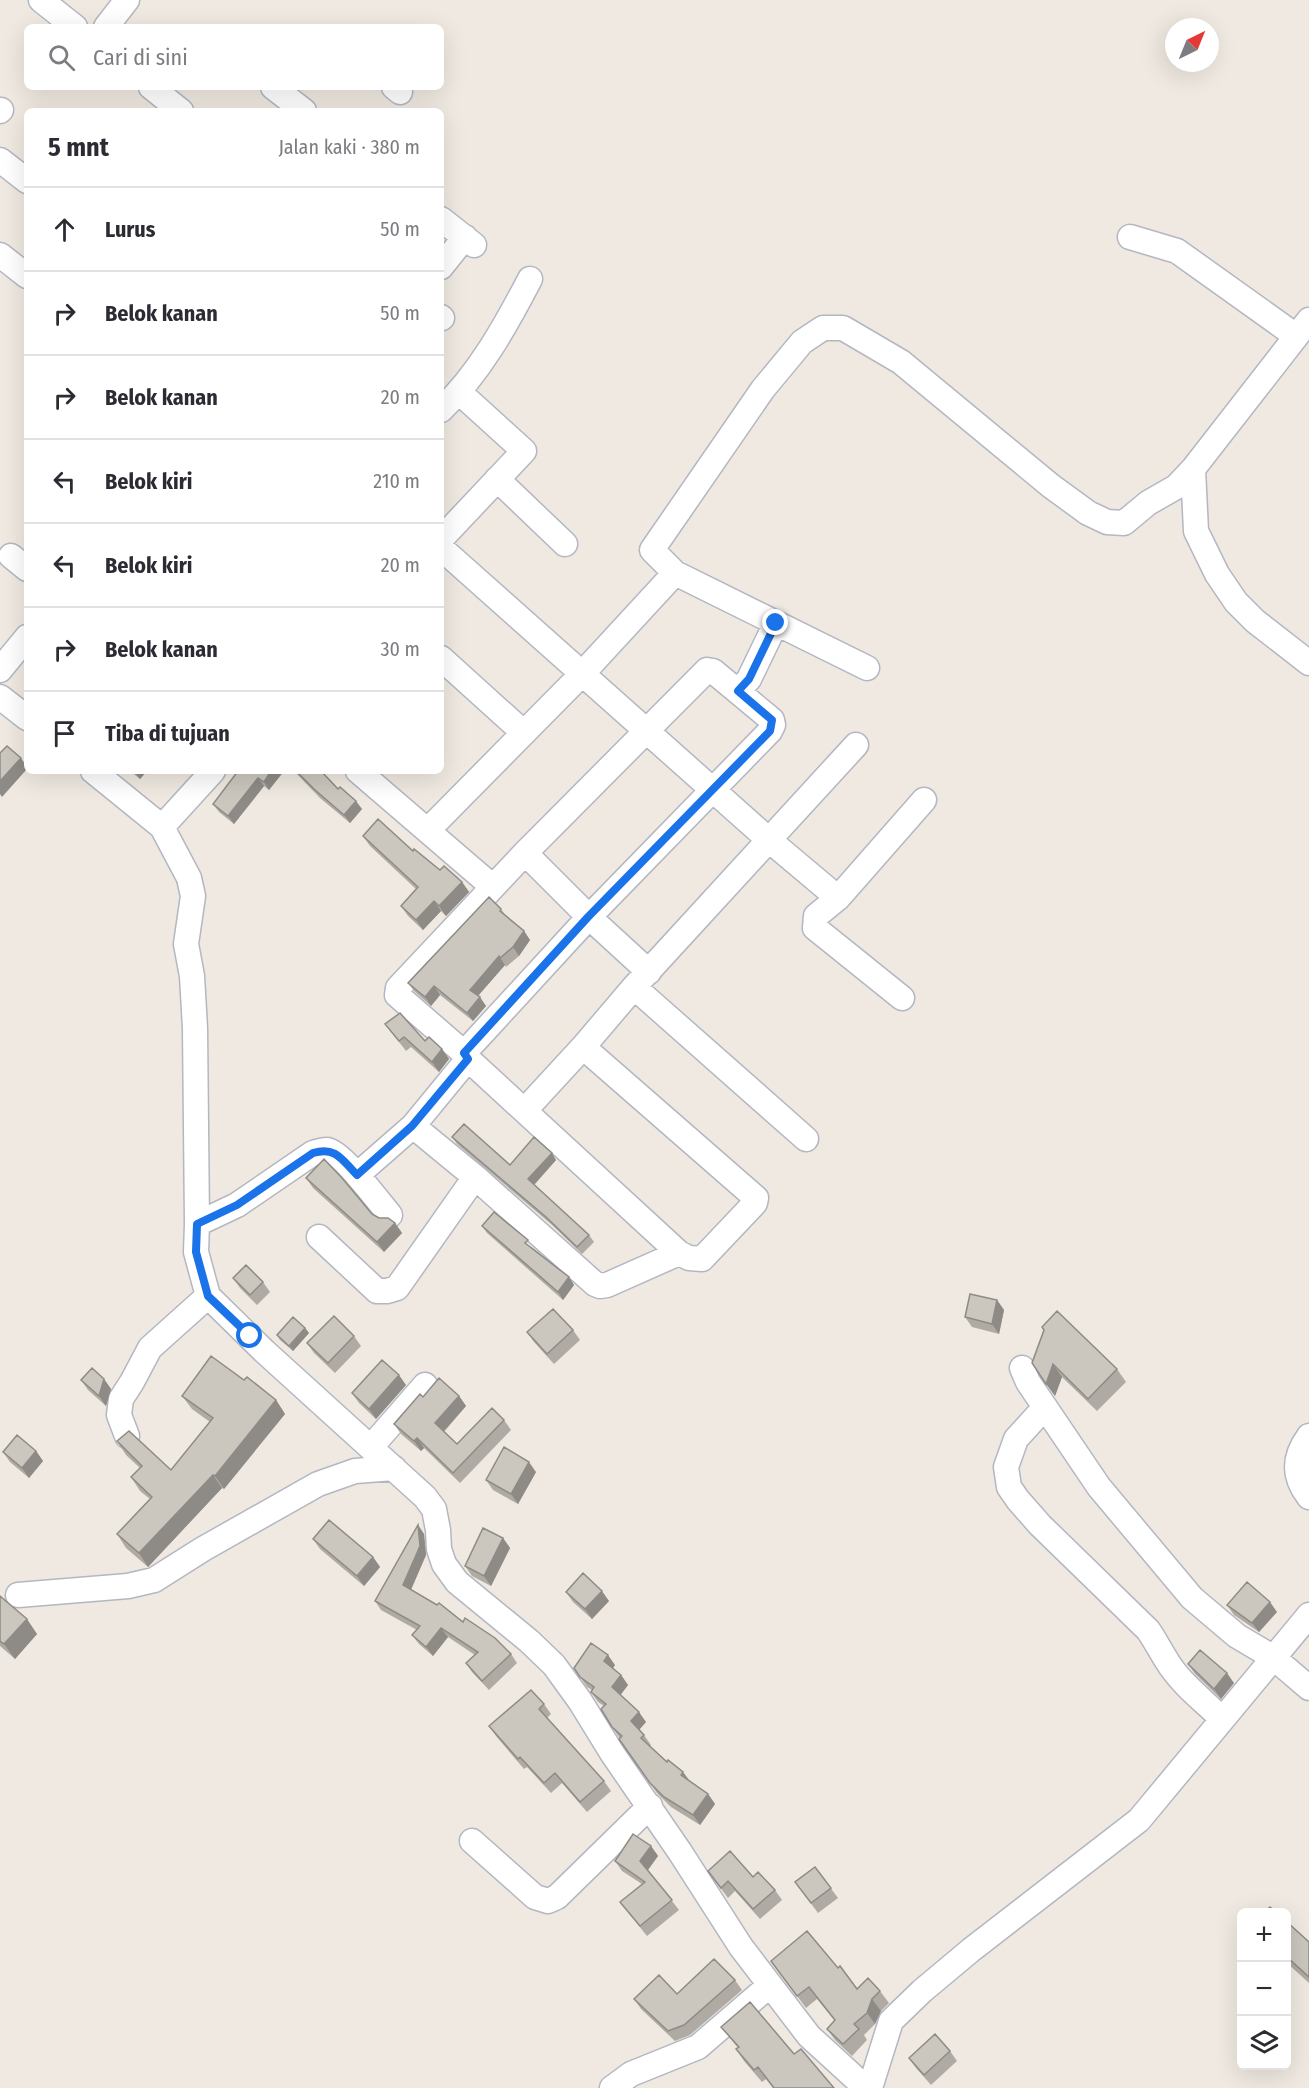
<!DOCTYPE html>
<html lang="id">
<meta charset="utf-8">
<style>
body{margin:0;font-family:"Fira Sans Condensed",sans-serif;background:#f7f7f7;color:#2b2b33}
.controls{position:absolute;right:18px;bottom:18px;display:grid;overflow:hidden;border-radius:9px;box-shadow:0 6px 24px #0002}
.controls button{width:54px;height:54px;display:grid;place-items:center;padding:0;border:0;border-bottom:2px solid #e1e1e2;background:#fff;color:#2b2b33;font:30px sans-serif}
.compass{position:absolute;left:1165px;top:18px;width:54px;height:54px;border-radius:50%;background:#fff;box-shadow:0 6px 24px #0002;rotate:43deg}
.stop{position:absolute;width:18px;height:18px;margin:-14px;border:4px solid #1a73e8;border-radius:50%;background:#fff}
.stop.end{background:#1a73e8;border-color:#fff;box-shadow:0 2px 6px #0008}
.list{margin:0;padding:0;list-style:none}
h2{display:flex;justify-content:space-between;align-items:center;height:78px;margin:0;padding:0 24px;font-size:26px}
h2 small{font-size:20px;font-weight:400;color:#7c7c81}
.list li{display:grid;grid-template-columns:39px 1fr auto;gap:18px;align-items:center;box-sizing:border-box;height:84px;padding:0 24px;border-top:2px solid #e1e1e2}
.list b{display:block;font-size:22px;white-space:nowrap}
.list em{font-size:20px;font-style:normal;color:#7c7c81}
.icon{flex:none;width:33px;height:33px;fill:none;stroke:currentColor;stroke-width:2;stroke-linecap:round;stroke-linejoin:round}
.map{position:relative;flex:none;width:1309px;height:2088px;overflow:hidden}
.search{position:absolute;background:#fff;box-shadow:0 6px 24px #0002;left:24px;top:24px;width:420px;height:66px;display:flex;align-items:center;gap:15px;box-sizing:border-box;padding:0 21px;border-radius:9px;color:#7c7c81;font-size:22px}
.panel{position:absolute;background:#fff;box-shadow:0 6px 24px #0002;left:24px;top:108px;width:420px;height:666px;border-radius:9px}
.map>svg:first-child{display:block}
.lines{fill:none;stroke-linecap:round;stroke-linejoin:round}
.minor-casing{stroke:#b4b7c1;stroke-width:27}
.minor{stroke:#fff;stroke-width:24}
.wall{fill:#afaba4}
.shaded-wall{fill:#8e8b86}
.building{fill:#cbc7bf;stroke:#8e8b86;stroke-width:1.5}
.route{stroke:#1a73e8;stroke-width:8}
</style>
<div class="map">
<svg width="1309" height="2088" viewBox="0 0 1309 2088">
<rect width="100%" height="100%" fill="#efe9e1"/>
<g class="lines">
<!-- minor casing -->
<g class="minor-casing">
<path id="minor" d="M41,0l34,27
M106,27l21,-27
M151,87l30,24
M273,87l31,24
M394,87l6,5
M0,111l1,-1
M0,160l27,21
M441,219l33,26
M1130,237l47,14 119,85
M0,255l27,21
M441,267l24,-30
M441,317l1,1
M1309,320l-116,149 3,62 21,43 19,28 19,19 54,42
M441,410c38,-36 65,-85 89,-131
M497,479l68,65
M441,539l83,-88 -65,-59
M441,548l328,292 69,58 -22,18 -1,12 87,70
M11,556l16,13
M675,573l-23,-23 111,-161 39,-47 21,-14h20l58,34 150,124 37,27 19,9 17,1 24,-20 28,-16 17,-18
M441,658l83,75
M0,670l27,-33
M738,691l11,-12 27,-56
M0,697l27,21
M93,771l69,56 27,51 4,18 -7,48 6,32 3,52 2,196 -1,28 12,44 56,55 161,146 9,12 4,21 1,19 5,15 13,18 72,59 25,24 26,36 32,52 68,99 61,95 68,89 57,52
M358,771l135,116 32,-34 64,64 60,55
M162,827l51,-56
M428,830l153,-155 94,-102 192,95
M493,887l-95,101 -1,7 67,58 4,6 211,194
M838,898l86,-98
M634,987l172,152
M464,1053l125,-136 181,-186 3,-6 -1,-5 -59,-49 -6,-1 -182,183
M525,1110l58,-63
M413,1126l55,-67
M357,1175l56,-49 62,51 120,107 5,2 7,-1 72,-32 10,5 13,1 53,-56 1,-5 -173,-151 51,-60 222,-242
M197,1224l40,-19 76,-52c4,-1 10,-4 14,-3 15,2 52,52 63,65
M319,1237l58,54h10l10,-3 78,-111
M1022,1368l6,14 71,105 93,111 45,38 37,22 35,30
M1045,1407l-29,32 -10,28 3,20 9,13 22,25 108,105c7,10 12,20 19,31 13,22 37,40 55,58
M127,1436l-8,-21 2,-16 11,-17 18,-34 58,-52
M1309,1436c-16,22 -16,40 0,61
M371,1447l54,-62
M18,1595l110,-9 26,-6 49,-31 115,-65 37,-13 39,-3
M472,1841l63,56 13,4 9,-4 93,-91
M612,2088l19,-14 67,-27 72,-62
M870,2088l21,-67 31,-30 49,-41 168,-130 170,-205"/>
</g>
<!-- minor -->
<use href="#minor" class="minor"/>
</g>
<!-- wall -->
<path class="wall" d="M130,771h17l-7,8z
M238,771h46l-15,19 -5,-4 -30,38 -15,-12 -6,-8z
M294,771h27l17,18 24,20 -12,14 -30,-25z
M363,836l50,15 27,19 22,12 7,10 -23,24 -5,-5 -18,19 -15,-14 -7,-10 15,-17 -46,-43z
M501,909l5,7 18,15 6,9 -11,16 -13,11 -1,-2 -27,31 8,10 -13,15 -33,-26 -9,11 -17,-15 -6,-8z
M385,1024l57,25 7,10 -10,13 -28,-25 -5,4z
M452,1137l58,28 46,-5 -22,25 55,50 5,7 -12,12 -31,-30 -94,-80z
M306,1178l73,40 16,5 7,10 -18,19 -71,-64z
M482,1226l51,22 36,29 5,8 -11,15 -76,-67z
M233,1278l30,4 7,10 -13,13 -17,-17z
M997,1300l7,10 -5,24 -27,-7 -7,-10z
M1042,1327l75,42 9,13 -29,29 -35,-34 -7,19 -11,-66z
M305,1328l4,5 -16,18 -13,-11 -3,-5z
M573,1330l7,10 -26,24 -20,-22 -7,-10z
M354,1336l7,10 -26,27 -21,-20 -7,-10z
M104,1379l7,10 -5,17 -18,-16 -7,-10z
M244,1380l32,20 9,14 -61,75 -2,-1 -74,79 -22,-19 -9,-14 33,-35 -10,-8 -9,-14 9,-9 -14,-13 -9,-14 54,29 39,-48 -18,-13 -10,-13z
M406,1385l-30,34 -17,-16 -7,-10z
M459,1396l7,10 -22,26 13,12 47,-24 7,10 -51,53 -36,-35 -3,3 -20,-17 -7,-10 29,-27z
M36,1451l7,10 -14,17 -19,-16 -7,-10z
M536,1472l-18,32 -25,-14 -7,-10z
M418,1525l6,9 2,21 -15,35 52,32 48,32 6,9 -28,27 -17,-18 -6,-9 9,-8 -27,-18 -15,19 -14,-12 -7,-9 5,-5 -36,-20 -6,-9z
M503,1538l7,10 -19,38 -19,-10 -7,-10z
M313,1539l60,18 7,10 -16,19 -44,-37z
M566,1592l43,9 -17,18 -19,-17z
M0,1596l37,38 -22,25 -15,-13z
M1227,1605l50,7 -18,20 -25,-17z
M1188,1664l46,19 -13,16 -26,-25z
M615,1665l-2,3 8,7 7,10 -8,10 26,27 -7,8 5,5 7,10 -1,1 17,16 16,10 7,9 18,13 7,10 -15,21 -29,-18 -14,-14 -45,-66 -8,-21 -6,-4 -7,-10 1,-2 -5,-3 -13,-19z
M544,1704l7,10 -4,4 57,63 7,10 -24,21 -25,-29 -11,10 -24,-26 -3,2 -28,-33 -7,-10z
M651,1846l7,10 -10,14 31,40 -32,26 -27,-34 22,-18 -20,-13 -7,-10z
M815,1867l23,31 -20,15 -23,-31z
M708,1871l45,6 22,13 7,10 -22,19 -25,-28 -7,7z
M1287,1922l22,20v41l-22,-20z
M771,1961l67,7 19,21 23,2 9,12 -8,8 -6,13 -11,11 3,5 -15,16 -17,-16 -8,-11 8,-8 -18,-22 -11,9z
M735,1980l7,10 -52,45 -15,6 -34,-32 -7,-10 43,-5z
M721,2027l73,27 40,34h-61l-7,-9 -4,3 -18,-21 -8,-12 2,-1z
M950,2051l7,10 -26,24 -15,-17 -7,-10z"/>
<!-- shaded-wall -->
<path class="shaded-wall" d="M21,758l6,9v2l-25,28 -2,-3v-13z
M134,771h13l-7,8z
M271,771h13l-15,19 -5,-8z
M258,778l6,8 -30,38 -6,-8z
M356,801l6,8 -12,14 -6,-8z
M462,882l7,10 -23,24 -7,-10z
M434,901l7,10 -18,19 -7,-10z
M524,931l6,9 -11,16 -6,-9z
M499,956l6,9 -29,33 -6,-8z
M434,986l6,9 -9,11 -6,-9z
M480,997l6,9 -13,15 -6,-8z
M442,1049l7,10 -10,13 -7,-10z
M552,1153l4,7 -23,26 -5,-7z
M395,1223l7,10 -18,19 -7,-10z
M569,1277l5,8 -11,15 -5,-8z
M997,1300l7,10 -5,24 -7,-10z
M305,1328l4,5 -16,18 -4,-5z
M1053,1364l9,13 -7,19 -9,-12z
M399,1375l7,10 -30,34 -7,-10z
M104,1379l7,10 -5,17 -7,-10z
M459,1396l7,10 -24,27 -7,-10z
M276,1400l9,14 -61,75 -9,-13z
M417,1438l7,10 -3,3 -7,-10z
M36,1451l7,10 -14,17 -7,-10z
M529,1462l7,10 -18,32 -7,-10z
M213,1475l9,13 -74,79 -9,-14z
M418,1525l6,9 2,21 -17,39 -6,-9z
M503,1538l7,10 -19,38 -7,-10z
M373,1557l7,10 -16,19 -7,-10z
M602,1591l7,10 -17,18 -7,-10z
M1270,1602l7,10 -18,20 -7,-9z
M27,1619l10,15 -22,25 -11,-15z
M441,1628l7,9 -15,19 -7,-9z
M608,1655l7,10 -4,6 -7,-10z
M1227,1673l7,10 -13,16 -7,-10z
M621,1675l7,10 -9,12 -7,-10z
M639,1712l7,10 -8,9 -7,-10z
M683,1772l7,10 -9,-7z
M708,1794l7,10 -15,21 -7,-10z
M651,1846l7,10 -11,15 -7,-10z
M872,1999l9,12 -6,13 -8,-11z"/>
<!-- building -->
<path class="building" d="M7,746l14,12 -21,23v-28z
M238,771h33l-7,11 -6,-4 -30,38 -15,-12z
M296,771h25l17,18 2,-2 16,14 -12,14 -30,-26z
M378,819l35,32 1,-2 26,21 4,-4 18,16 -23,24 -5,-5 -18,19 -15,-14 17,-19 -55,-51z
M489,897l12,12 -1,2 24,20 -11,16 -13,11 -1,-2 -29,34 10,7 -13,16 -33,-27 -9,11 -17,-14z
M400,1013l25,28 4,-4 13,12 -10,13 -28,-25 -5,4 -14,-17z
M464,1124l46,41 24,-28 18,16 -24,26 61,56 -12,12 -31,-30 -94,-80z
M324,1159l18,19 30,36 7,4h9l7,5 -18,19 -71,-64z
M494,1212l34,28 -3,3 44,34 -11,15 -76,-66z
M246,1265l17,17 -13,13 -17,-17z
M970,1294l27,6 -5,24 -27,-7z
M553,1309l20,21 -26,24 -20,-22z
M1057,1311l60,58 -29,30 -35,-35 -7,20 -14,-21 12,-33 -2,-3z
M334,1316l20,20 -26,27 -21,-20z
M293,1317l12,11 -16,18 -12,-11z
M211,1356l33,24 3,-3 29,23 -61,76 -2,-1 -74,78 -22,-19 35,-37 -21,-20 11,-11 -25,-25 12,-10 42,39 42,-52 -31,-22z
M382,1360l17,15 -30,34 -17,-16z
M92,1368l12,11 -5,17 -18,-16z
M439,1378l20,18 -24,27 22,21 35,-36 12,12 -51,53 -36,-35 -3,3 -20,-17 26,-30 3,3z
M17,1435l19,16 -14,17 -19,-16z
M504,1447l25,15 -18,32 -25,-14z
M329,1520l44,37 -16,19 -44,-37z
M418,1525l2,21 -17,39 34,20 2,-2 24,19 2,-4 30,20 16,16 -29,27 -16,-18 12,-11 -37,-24 -15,19 -14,-12 8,-9 -45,-25z
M483,1528l20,10 -19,38 -19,-10z
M583,1573l19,18 -17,18 -19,-17z
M1247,1582l23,20 -18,21 -25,-18z
M0,1596l27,23 -23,25 -4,-3z
M591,1643l17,12 -4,6 17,14 -9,12 27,25 -8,9 13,14 -3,3 26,24 1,-2 15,12 -2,3 27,19 -15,21 -29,-18 -14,-14 -31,-44 3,-3 -10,-9 -11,-18 5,-5 -15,-12 3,-5 -14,-10 -6,-9z
M1200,1650l27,23 -13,16 -26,-25z
M531,1690l13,14 -5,5 65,72 -24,21 -25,-29 -11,10 -24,-26 -2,2 -29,-33z
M633,1834l18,12 -11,15 32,39 -32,26 -20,-24 25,-20 -30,-21z
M730,1851l23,26 5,-5 17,18 -22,19 -25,-28 -7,7 -13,-17z
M815,1867l16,21 -20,15 -16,-21z
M1270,1907l6,5h-11z
M1287,1922l22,20v35l-22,-20z
M807,1931l31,37 2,-2 17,23 11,-11 12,13 -8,8 -5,14 -13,11 5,5 -16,15 -16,-15 8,-9 -26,-33 -12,9 -26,-35z
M714,1959l21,21 -51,45 -16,6 -34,-32 25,-24 18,19z
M750,2002l44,52 7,-5 33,39h-60l-16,-21 -4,3 -18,-21 3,-2 -18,-20z
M935,2034l15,17 -26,24 -15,-17z"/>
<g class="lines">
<!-- route -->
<path class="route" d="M250,1336l-42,-40 -12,-44 1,-28 40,-19 76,-52c23,-7 29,7 44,22l55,-49 56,-67 -4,-6 124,-136 182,-186 2,-11 -34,-29 11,-12 27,-56"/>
</g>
</svg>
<div class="controls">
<button>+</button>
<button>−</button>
<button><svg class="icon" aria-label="layers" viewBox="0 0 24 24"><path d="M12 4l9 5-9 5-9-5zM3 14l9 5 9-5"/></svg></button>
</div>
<svg class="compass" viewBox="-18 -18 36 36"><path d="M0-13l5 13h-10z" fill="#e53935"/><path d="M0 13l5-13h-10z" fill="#7c7c81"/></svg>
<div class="stop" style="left:250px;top:1336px"></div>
<div class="stop end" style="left:776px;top:623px"></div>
<div class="search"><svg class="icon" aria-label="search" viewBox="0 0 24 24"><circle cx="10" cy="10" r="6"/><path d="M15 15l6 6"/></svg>Cari di sini</div>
<section class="panel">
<h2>5 mnt<small>Jalan kaki · 380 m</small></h2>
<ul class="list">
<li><svg class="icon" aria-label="ahead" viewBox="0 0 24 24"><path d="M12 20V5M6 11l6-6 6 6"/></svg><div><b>Lurus</b></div><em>50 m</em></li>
<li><svg class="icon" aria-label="right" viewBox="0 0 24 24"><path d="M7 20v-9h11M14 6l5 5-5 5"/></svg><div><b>Belok kanan</b></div><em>50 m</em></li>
<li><svg class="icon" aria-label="right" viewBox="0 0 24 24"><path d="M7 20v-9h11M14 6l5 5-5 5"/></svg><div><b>Belok kanan</b></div><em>20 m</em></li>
<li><svg class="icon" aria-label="left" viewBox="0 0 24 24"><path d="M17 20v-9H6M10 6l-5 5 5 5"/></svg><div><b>Belok kiri</b></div><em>210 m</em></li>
<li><svg class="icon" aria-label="left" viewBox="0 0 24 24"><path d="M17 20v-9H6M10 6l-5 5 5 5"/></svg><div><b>Belok kiri</b></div><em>20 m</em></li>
<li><svg class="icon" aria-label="right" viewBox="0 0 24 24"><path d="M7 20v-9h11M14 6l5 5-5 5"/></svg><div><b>Belok kanan</b></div><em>30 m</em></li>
<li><svg class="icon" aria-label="arrive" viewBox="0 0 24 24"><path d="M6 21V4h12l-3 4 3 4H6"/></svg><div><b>Tiba di tujuan</b></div></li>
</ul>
</section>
</div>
